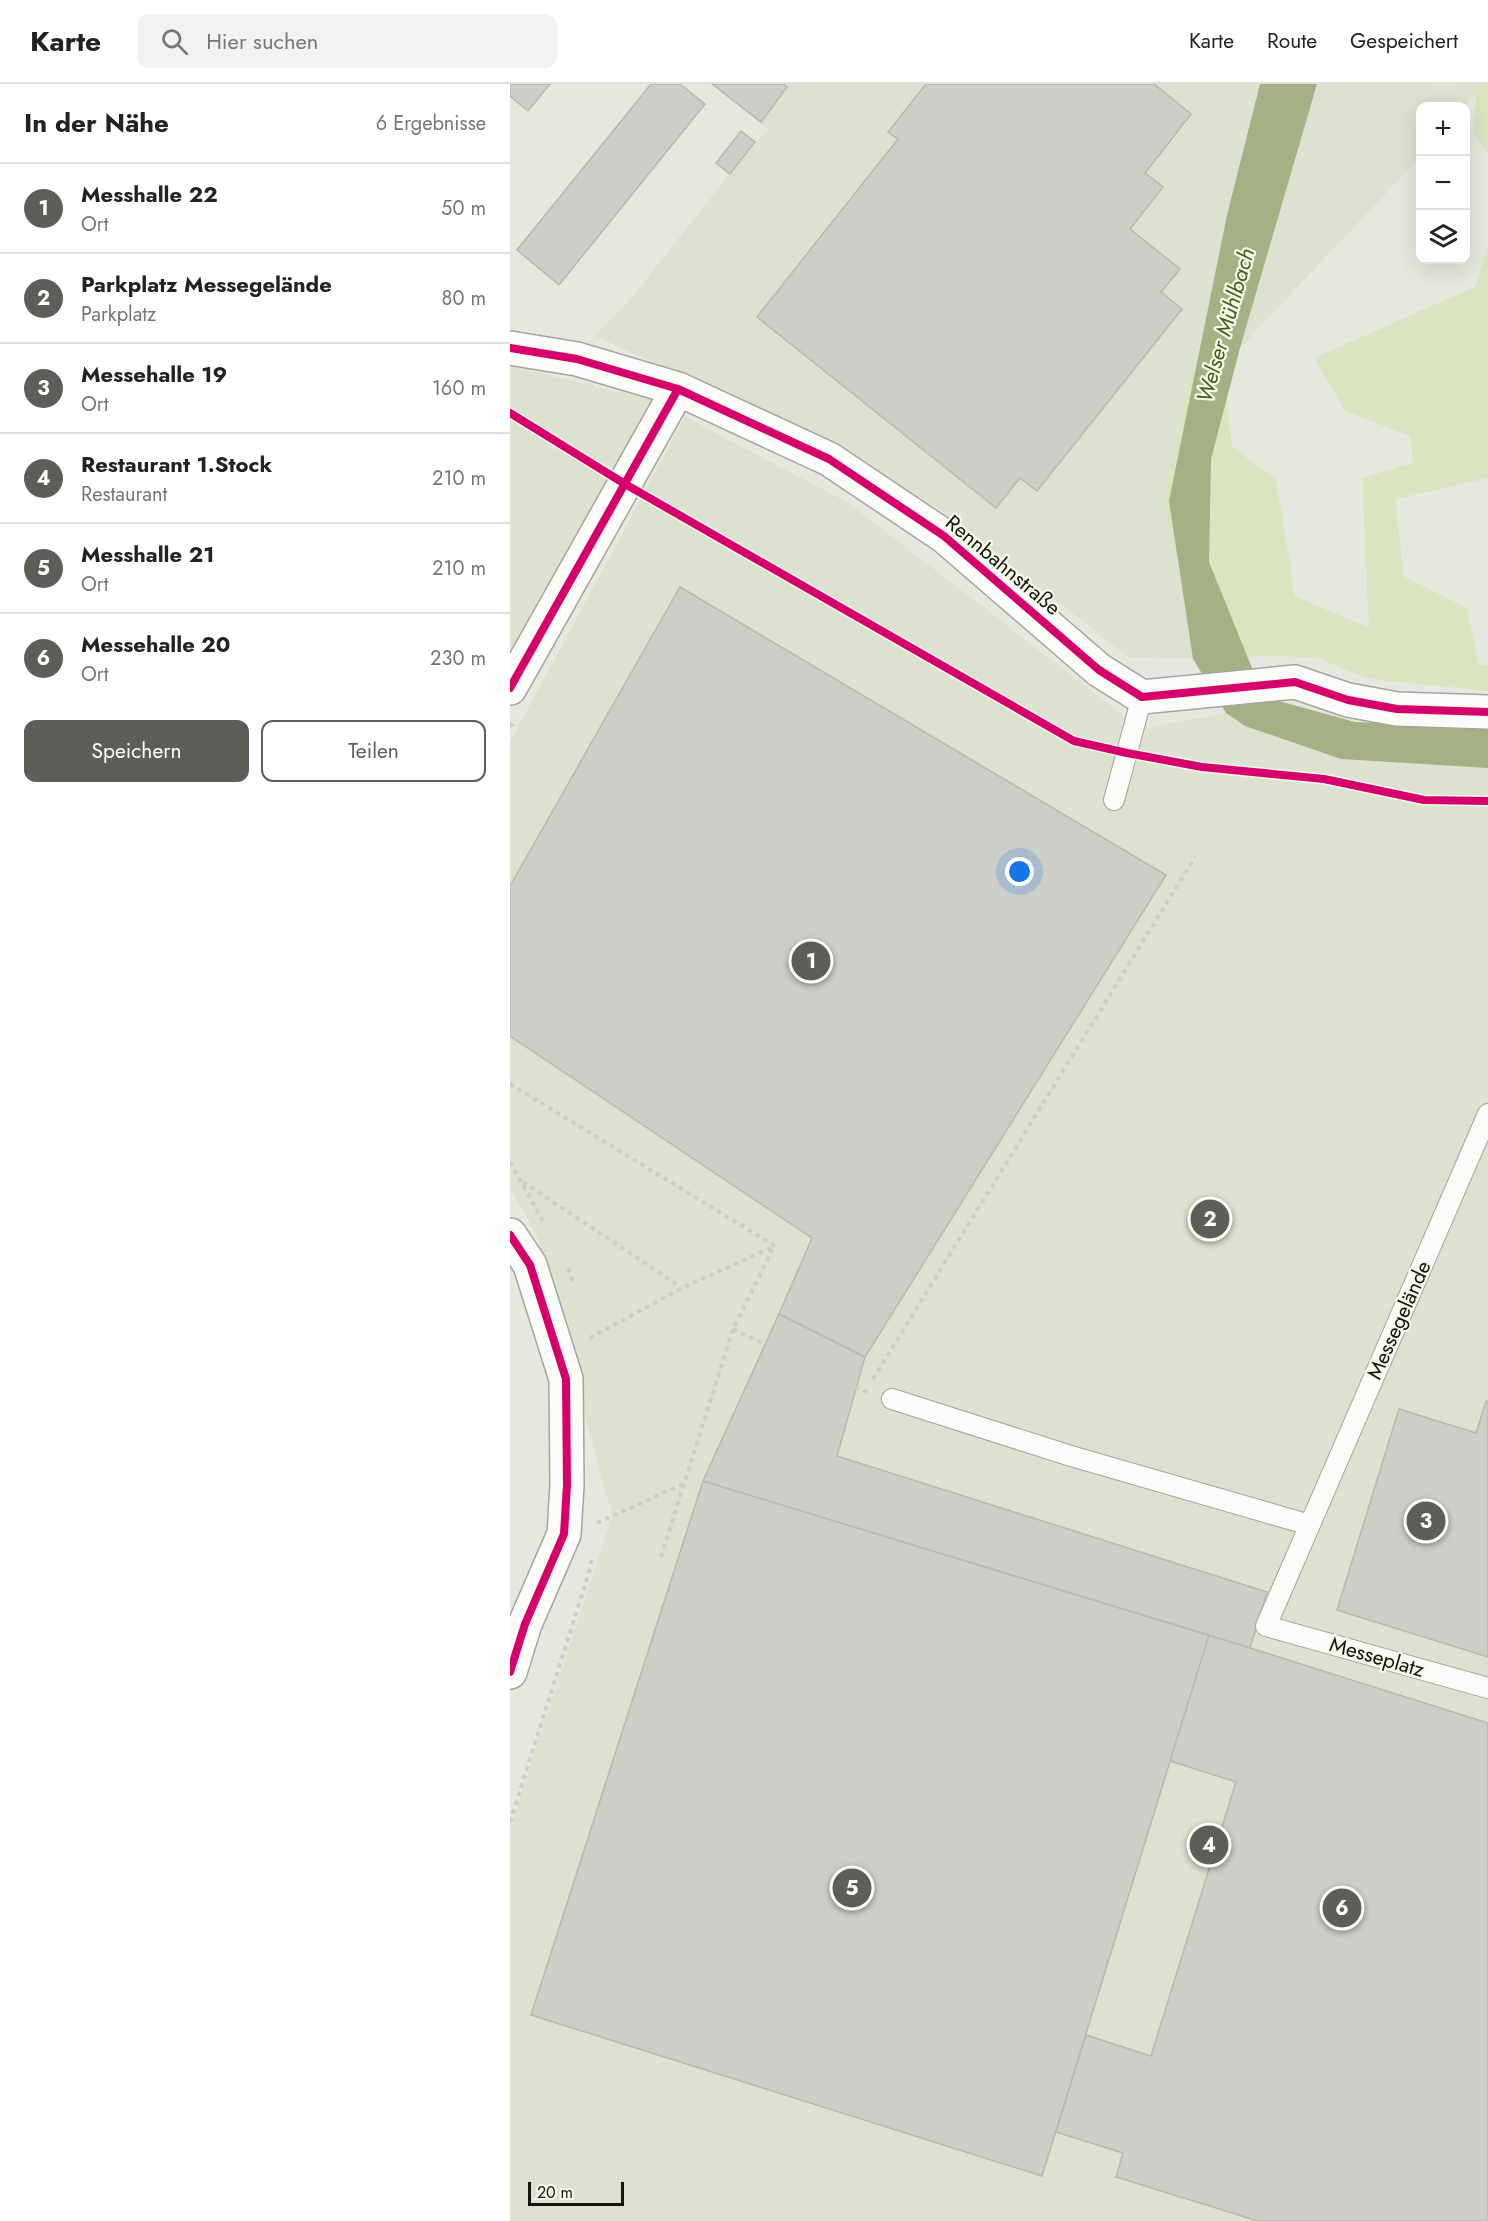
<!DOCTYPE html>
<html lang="de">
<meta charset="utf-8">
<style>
body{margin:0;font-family:Jost,sans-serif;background:#f2f2f2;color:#222}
.controls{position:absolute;right:18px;top:18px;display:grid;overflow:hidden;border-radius:12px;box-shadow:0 6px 24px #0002}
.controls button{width:54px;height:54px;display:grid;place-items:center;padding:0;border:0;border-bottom:2px solid #e0e0e0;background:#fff;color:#222;font:30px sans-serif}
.scale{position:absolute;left:18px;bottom:15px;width:96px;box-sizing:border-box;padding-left:6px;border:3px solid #13150f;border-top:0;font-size:16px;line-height:21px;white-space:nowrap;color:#13150f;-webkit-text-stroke:4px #f4f9e9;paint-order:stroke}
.you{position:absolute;left:510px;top:788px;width:21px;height:21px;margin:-15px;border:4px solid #fff;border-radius:50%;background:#1a73e8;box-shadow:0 0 0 9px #1a73e833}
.badge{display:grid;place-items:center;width:39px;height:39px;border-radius:50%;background:#5c5f58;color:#fff;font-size:20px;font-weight:700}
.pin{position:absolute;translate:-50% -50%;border:3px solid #fff;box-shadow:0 2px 6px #0006}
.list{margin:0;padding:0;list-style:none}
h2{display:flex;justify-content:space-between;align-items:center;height:78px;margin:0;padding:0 24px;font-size:26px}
h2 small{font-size:20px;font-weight:400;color:#767676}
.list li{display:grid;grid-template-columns:39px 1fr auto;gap:18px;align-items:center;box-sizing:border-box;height:90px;padding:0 24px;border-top:2px solid #e0e0e0}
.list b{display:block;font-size:22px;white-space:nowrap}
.list p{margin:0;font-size:20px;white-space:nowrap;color:#767676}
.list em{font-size:20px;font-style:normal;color:#767676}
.actions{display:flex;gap:12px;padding:18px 24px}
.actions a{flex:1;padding:14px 0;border:2px solid #5c5f58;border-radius:12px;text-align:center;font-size:21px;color:#5c5f58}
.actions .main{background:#5c5f58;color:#fff}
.icon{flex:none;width:33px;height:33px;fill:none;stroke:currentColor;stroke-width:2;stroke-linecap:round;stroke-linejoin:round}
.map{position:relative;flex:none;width:978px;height:2137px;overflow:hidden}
header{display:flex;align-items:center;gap:36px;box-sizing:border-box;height:84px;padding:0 30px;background:#fff;border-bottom:2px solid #e0e0e0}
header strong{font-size:28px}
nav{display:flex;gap:33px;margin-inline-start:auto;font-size:21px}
.search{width:420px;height:54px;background:#f2f2f2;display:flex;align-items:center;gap:15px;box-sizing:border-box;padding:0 21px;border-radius:12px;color:#767676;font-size:22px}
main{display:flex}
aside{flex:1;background:#fff}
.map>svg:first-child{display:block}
.built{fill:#dce1d0}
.green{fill:#d9e4c1}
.water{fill:#a5b185}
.building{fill:#cccfc8;stroke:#b6b8b2;stroke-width:1.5}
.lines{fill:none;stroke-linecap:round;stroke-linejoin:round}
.lane-casing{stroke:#a4a59f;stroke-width:22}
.street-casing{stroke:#a4a59f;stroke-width:36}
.path{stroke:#cdcecb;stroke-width:4;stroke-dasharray:4.5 4.5;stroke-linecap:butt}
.lane{stroke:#fbfcfa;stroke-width:20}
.street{stroke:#fbfcfa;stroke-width:33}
.cycleway-casing{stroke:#f4f9e9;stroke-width:11}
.cycleway{stroke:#d6006c;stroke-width:8}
.labels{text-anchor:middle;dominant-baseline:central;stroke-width:4.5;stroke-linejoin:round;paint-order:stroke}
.street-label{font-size:21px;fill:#13150f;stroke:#f4f9e9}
.water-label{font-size:22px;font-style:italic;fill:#4b5a19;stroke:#f4f9e9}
</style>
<header>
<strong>Karte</strong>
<div class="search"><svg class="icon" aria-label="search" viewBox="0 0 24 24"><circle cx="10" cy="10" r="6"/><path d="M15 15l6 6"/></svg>Hier suchen</div>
<nav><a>Karte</a><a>Route</a><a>Gespeichert</a></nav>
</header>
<main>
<aside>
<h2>In der Nähe<small>6 Ergebnisse</small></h2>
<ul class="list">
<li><span class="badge">1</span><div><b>Messhalle 22</b><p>Ort</p></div><em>50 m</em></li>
<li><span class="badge">2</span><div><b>Parkplatz Messegelände</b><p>Parkplatz</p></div><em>80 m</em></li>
<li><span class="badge">3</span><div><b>Messehalle 19</b><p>Ort</p></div><em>160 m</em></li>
<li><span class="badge">4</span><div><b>Restaurant 1.Stock</b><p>Restaurant</p></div><em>210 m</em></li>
<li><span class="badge">5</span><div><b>Messhalle 21</b><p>Ort</p></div><em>210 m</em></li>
<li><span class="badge">6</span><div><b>Messehalle 20</b><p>Ort</p></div><em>230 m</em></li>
</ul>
<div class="actions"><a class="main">Speichern</a><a>Teilen</a></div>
</aside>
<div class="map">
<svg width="978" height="2137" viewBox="0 0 978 2137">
<rect width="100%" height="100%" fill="#e5e8df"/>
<!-- built -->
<path class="built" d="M202,0h548l-33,131 -58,286 24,158 -65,-2 -193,-151 -141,-81 -199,-89 38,-40 122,-154 15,-11z
M807,0h166l-18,22h-45v51l-180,191z
M0,282l160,38 -160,256z
M175,333l162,85 294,227 85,-16 19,13 96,33 147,9v1453h-978v-393l102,-312 -75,-281 -27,-47v-446z"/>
<!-- green -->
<path class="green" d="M967,0h11v69l-15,-21z
M978,162v232l-92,21 7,77 64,32 12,57 9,1v25l-119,-12 -54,-22 -113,-2 -39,-156 32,-141 27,-9 10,98 44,32 19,117 74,32 -7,-150 51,-15 -3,-27 -65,-25 -31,-53 161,-71z"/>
<!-- water -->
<path class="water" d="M750,0h57l-77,264 -29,111 -2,103 45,111 25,28 76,21 133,4v42l-147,-9 -96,-33 -19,-13 -33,-54 -24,-158 58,-286z"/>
<!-- building -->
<path class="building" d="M0,0h40l-22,27 -18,-15z
M141,0h29l25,20 -146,181 -42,-35z
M202,0h71l4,3 -26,35z
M416,0h228l37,30 -46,59 18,14 -33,42 50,40 -19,23 21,17 -145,182 -17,-13 -24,30 -239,-191 141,-178 -10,-7z
M231,47l14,11 -25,32 -14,-11z
M170,503l486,288 -301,482 -86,-43 33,-76 -302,-202v-150z
M269,1230l86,43 -28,99 430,136 -17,56 -547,-167z
M976,1317l2,1v255l-151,-47 62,-201 77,24z
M193,1397l506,154 -167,541 -511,-161z
M699,1551l279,88v498h-230l-142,-44 7,-24 -67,-21 30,-97 65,21 85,-274 -66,-21z"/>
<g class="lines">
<!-- lane casing -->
<g class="lane-casing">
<path id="lane" d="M604,716l28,-103
M978,1030l-222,512 222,62
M382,1315l179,57 239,69"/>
</g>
<!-- street casing -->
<g class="street-casing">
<path id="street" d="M0,264l67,11 101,30 151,70 115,77 155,134 43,27 153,-15 53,18 49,9 91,3
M0,604l168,-299
M0,1151l20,30 36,114 1,106 -3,49 -39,90 -15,48"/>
</g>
<!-- path -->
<path class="path" d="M0,643l5,-8
M0,1000l265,162 -93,42 -96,52
M0,1078l33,59
M13,1098l158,105
M58,1184l5,15
M223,1245l135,64
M363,1295l322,-522
M87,1439l86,-39
M151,1473l72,-228 41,-83
M0,1738l81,-256 1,-11"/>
<!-- lane -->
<use href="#lane" class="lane"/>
<!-- street -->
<use href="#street" class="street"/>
<!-- cycleway casing -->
<g class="cycleway-casing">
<path id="cycleway" d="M0,264l67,11 101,30 151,70 115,77 155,134 43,27 153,-15 53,18 49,9 91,3
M0,329l115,71 449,257 53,12 75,14 122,12 100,21 64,1
M0,604l168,-299
M0,1151l20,30 36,114 1,106 -3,49 -39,90 -15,48"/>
</g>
<!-- cycleway -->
<use href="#cycleway" class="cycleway"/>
</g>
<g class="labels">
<!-- street labels -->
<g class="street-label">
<text transform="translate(493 481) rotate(40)">Rennbahnstraße</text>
<text transform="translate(889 1236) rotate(-66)">Messegelände</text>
<text transform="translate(867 1573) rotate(16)">Messeplatz</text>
</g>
<!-- water labels -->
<g class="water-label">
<text transform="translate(715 241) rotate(-74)">Welser Mühlbach</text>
</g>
</g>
</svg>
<div class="controls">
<button>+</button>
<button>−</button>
<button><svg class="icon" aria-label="layers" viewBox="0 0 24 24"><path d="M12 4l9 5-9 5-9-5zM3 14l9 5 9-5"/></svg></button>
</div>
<div class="scale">20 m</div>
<div class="you"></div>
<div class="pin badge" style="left:301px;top:877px">1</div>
<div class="pin badge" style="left:700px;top:1135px">2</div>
<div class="pin badge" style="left:916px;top:1437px">3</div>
<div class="pin badge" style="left:699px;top:1761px">4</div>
<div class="pin badge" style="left:342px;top:1804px">5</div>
<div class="pin badge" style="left:832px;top:1824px">6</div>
</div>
</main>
